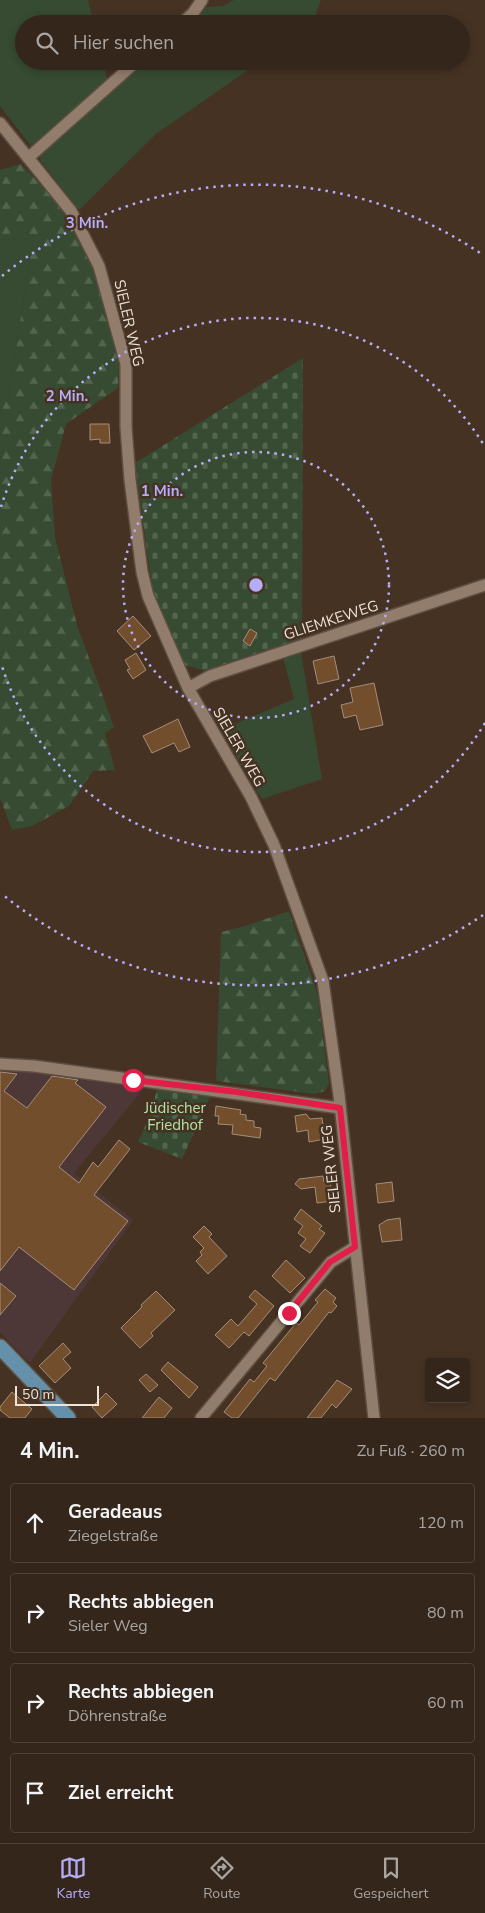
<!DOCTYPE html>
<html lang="de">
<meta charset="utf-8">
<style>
body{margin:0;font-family:"Nunito Sans",sans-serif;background:#3c2e23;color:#f1f3f6}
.controls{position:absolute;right:15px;bottom:15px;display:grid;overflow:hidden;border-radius:5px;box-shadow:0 2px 8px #0003}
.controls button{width:45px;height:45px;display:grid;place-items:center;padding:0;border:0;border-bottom:1px solid #4e4339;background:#34261a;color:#f1f3f6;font:25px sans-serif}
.scale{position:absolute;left:15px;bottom:12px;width:84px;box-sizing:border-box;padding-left:5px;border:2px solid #eee3d9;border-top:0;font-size:14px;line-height:18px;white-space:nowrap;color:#eee3d9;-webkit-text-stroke:4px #453223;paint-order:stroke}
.stop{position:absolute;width:15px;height:15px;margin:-11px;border:4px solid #e11d48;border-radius:50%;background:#fff}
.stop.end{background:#e11d48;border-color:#fff;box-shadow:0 1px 5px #0008}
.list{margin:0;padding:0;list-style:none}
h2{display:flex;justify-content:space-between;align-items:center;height:65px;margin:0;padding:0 20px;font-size:21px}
h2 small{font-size:16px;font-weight:400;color:#a9a5a2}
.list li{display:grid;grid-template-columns:32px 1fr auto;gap:15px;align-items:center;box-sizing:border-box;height:80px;margin:0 10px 10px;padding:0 10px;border:1px solid #4e4339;border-radius:5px}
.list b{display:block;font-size:19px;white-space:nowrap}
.list p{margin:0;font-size:16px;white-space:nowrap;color:#a9a5a2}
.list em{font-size:16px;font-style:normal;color:#a9a5a2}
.icon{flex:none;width:28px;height:28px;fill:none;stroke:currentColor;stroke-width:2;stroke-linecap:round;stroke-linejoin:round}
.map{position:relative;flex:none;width:485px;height:1418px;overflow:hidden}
.search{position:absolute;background:#34261a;box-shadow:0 2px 8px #0003;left:15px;right:15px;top:15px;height:55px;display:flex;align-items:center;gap:12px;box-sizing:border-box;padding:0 18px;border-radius:28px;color:#a9a5a2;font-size:19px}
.sheet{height:425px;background:#34261a}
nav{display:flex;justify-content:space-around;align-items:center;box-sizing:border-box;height:70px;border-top:1px solid #4e4339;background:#34261a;font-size:14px;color:#a9a5a2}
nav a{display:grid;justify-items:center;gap:2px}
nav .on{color:#b6acf8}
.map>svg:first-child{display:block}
.industrial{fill:#4d3837}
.grass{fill:#364b31}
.forest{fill:url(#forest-firs)}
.cemetery{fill:url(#cemetery-stones)}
.building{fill:#724e2d;stroke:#a38e7c}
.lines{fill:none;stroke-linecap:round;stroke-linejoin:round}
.minor-casing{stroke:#5e4e41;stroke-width:14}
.major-casing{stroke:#5e4e41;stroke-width:18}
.minor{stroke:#927d6c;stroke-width:11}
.major{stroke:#6490aa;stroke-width:15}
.route{stroke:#e11d48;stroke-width:6}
.ring{fill:none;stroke:#b6acf8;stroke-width:2.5;stroke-dasharray:2.5 5}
.labels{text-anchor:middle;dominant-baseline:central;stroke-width:5;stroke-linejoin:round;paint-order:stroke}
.street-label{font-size:15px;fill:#eee3d9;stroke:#453223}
.park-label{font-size:15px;fill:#b2e4a6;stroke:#453223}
.centre{fill:#b6acf8;stroke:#453223;stroke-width:2.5}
.ring-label{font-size:15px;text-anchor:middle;font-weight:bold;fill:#b6acf8;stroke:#453223;stroke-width:5;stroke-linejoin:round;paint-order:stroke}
</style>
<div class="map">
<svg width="485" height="1418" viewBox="0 0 485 1418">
<defs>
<pattern id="forest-firs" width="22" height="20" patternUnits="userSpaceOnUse" patternTransform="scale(1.25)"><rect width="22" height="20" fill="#364b31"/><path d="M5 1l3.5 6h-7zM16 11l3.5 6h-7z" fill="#53654e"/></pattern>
<pattern id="cemetery-stones" width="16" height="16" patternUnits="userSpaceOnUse" patternTransform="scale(1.25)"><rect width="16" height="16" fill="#364b31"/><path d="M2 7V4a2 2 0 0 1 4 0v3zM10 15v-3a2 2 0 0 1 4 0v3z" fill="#53654e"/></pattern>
</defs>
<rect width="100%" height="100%" fill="#453223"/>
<!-- industrial -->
<path class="industrial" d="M0,1067h31l114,20 -71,86 59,47 -103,143 -30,-31z"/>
<!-- grass -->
<path class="grass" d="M0,0h88l6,24h-70v37h79l4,19 -76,66 -31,-40z
M234,0h87l-7,19 -5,5h-122l19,-17 17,-1z
M144,61h117l-105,73 -77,76 -39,-50 1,-9z
M33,238l-24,156 -9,20v-174z
M301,652l21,127 -60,20 -42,-69 74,-31 -11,-41z"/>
<!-- forest -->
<path class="forest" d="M21,164l47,50 27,54 24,98 -1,22 -52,36 -15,56 4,57 22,88 37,102 -9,6 10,37 -22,1 -24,35 -37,20 -20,4 -12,-32v-384l9,-20 24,-156 -33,2v-70z
M289,911l28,81 12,91 -4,8 -10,3 -99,-13 5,-149 24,-6z"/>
<!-- cemetery -->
<path class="cemetery" d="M303,358l-1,282 -93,32 -25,-7 -31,-71 -18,-131z
M157,1089l53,8 -28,62 -44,-17 13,-29z"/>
<!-- building -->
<path class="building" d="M90,424h19l1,19h-10v-4l-10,1z
M133,616l18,20 -17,14 -17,-19z
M250,629l7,4 -7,13 -7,-5z
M136,653l10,17 -13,9 -6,-9 3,-1 -5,-9z
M334,656l5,23 -21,5 -5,-23z
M374,683l9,42 -23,5 -4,-15 -12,3 -3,-13 12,-3 -3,-14z
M178,719l12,28 -11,5 -5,-9 -22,10 -9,-17z
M0,1072l17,2 -13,17 23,17 25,-32 26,4 -3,3 31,24 -47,60 20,16 14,-21 5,5 21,-27 11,9 -36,46 34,26 -54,69 -55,-43 -19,24z
M216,1106l25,4 -1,4 6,1v5l8,1v6l7,1 -1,10 -28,-4 1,-9 -15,-1 1,-8h-4z
M306,1114l4,5 12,-1 3,21 -16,3 -1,-12 -11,2 -2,-16z
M323,1176l1,6 6,-1 3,20 -16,2 -2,-16 -14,2 -6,-5 4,-5z
M392,1182l2,19 -16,2 -2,-19z
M301,1209l21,17 -3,3 6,4 -15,20 -10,-7 6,-7 -8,-6 5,-7 -9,-7z
M400,1218l2,22 -20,2 -3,-17 8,-5z
M204,1226l8,8 -3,3 18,19 -19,18 -12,-13 6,-6 -2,-3 4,-4 -11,-11z
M286,1260l19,18 -15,15 -18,-17z
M0,1283l16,13 -16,19z
M325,1289l11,9 -3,4 4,4 -6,7 -2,-1 -54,69 -5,-3 -32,40h-6l-8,-6 26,-33 4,3 13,-16 -4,-3 33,-40 3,2 19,-23 -3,-2z
M255,1290l19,16 -25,30 -5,-4 -15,16 -14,-13 16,-16 7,7 19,-22 -8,-7z
M156,1291l19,19 -24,23 2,3 -13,12 -19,-20 21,-21 -1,-2z
M63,1343l8,9 -8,7 8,9 -16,15 -16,-17z
M168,1362l30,25 -9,11 -28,-28z
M146,1374l12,11 -8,7 -11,-12z
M337,1380l15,9 -16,19 -4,-4 -11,14h-14z
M12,1392l20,17 -7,9h-15l-10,-8v-3z
M106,1393l11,11 -15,14 -10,-11z
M159,1397l13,11 -8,10h-22z"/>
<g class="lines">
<!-- minor casing -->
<g class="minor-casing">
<path id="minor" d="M181,24l12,-11 9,-13
M0,123l71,88 28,55 27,98v63l4,53 12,92 6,24 40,92 63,109 23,48 49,136 16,114 35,323
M28,158l109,-97
M188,688l22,-12 275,-91
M0,1064l34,2 306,42
M201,1418l130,-156 24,-15"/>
</g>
<!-- major casing -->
<g class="major-casing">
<path id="major" d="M0,1347l68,71"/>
</g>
<!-- minor -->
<use href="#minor" class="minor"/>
<!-- major -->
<use href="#major" class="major"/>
</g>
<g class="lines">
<!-- route -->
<path class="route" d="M133,1080l104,12 103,16 15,139 -25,15 -41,51"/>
</g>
<!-- distance rings -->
<g class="ring">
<circle cx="256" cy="585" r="133"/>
<path d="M485 723A267 267 0 0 1 1 663M1 507A267 267 0 0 1 485 447"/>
<path d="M483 915A400 400 0 0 1 2 894M2 276A400 400 0 0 1 483 255"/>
</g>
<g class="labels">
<!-- street labels -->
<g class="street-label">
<text transform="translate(129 323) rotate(77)">SIELER WEG</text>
<text transform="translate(331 620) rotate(-18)">GLIEMKEWEG</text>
<text transform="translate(239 747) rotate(60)">SIELER WEG</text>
<text transform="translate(331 1169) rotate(-96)">SIELER WEG</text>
</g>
<!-- park labels -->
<g class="park-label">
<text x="175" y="1108">Jüdischer<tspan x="175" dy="17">Friedhof</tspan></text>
</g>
</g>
<circle cx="256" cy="585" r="8" class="centre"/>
<g class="ring-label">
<text x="87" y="228">3 Min.</text>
<text x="67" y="401">2 Min.</text>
<text x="162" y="496">1 Min.</text>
</g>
</svg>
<div class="controls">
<button><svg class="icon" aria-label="layers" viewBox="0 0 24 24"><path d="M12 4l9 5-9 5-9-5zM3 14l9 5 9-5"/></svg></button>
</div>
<div class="scale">50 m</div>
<div class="stop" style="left:133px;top:1080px"></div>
<div class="stop end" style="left:289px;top:1313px"></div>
<div class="search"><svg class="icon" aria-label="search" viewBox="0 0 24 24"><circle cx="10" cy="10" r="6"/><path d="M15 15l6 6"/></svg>Hier suchen</div>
</div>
<section class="sheet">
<h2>4 Min.<small>Zu Fuß · 260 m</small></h2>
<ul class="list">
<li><svg class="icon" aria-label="ahead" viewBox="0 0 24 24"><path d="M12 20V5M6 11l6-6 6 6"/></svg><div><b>Geradeaus</b><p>Ziegelstraße</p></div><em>120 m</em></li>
<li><svg class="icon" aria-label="right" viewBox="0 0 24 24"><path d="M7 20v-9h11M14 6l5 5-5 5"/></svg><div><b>Rechts abbiegen</b><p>Sieler Weg</p></div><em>80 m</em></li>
<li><svg class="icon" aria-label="right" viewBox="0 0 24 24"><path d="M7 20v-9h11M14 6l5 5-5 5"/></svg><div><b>Rechts abbiegen</b><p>Döhrenstraße</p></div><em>60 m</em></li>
<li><svg class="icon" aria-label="arrive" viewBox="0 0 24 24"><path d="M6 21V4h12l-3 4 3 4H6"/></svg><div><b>Ziel erreicht</b></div></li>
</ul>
</section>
<nav>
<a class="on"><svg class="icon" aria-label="map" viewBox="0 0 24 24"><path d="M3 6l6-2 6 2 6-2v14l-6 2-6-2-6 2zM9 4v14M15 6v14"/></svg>Karte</a>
<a><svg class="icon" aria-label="directions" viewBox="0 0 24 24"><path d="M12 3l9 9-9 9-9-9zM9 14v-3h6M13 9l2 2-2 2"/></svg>Route</a>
<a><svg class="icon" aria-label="saved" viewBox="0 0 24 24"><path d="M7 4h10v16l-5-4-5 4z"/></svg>Gespeichert</a>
</nav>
